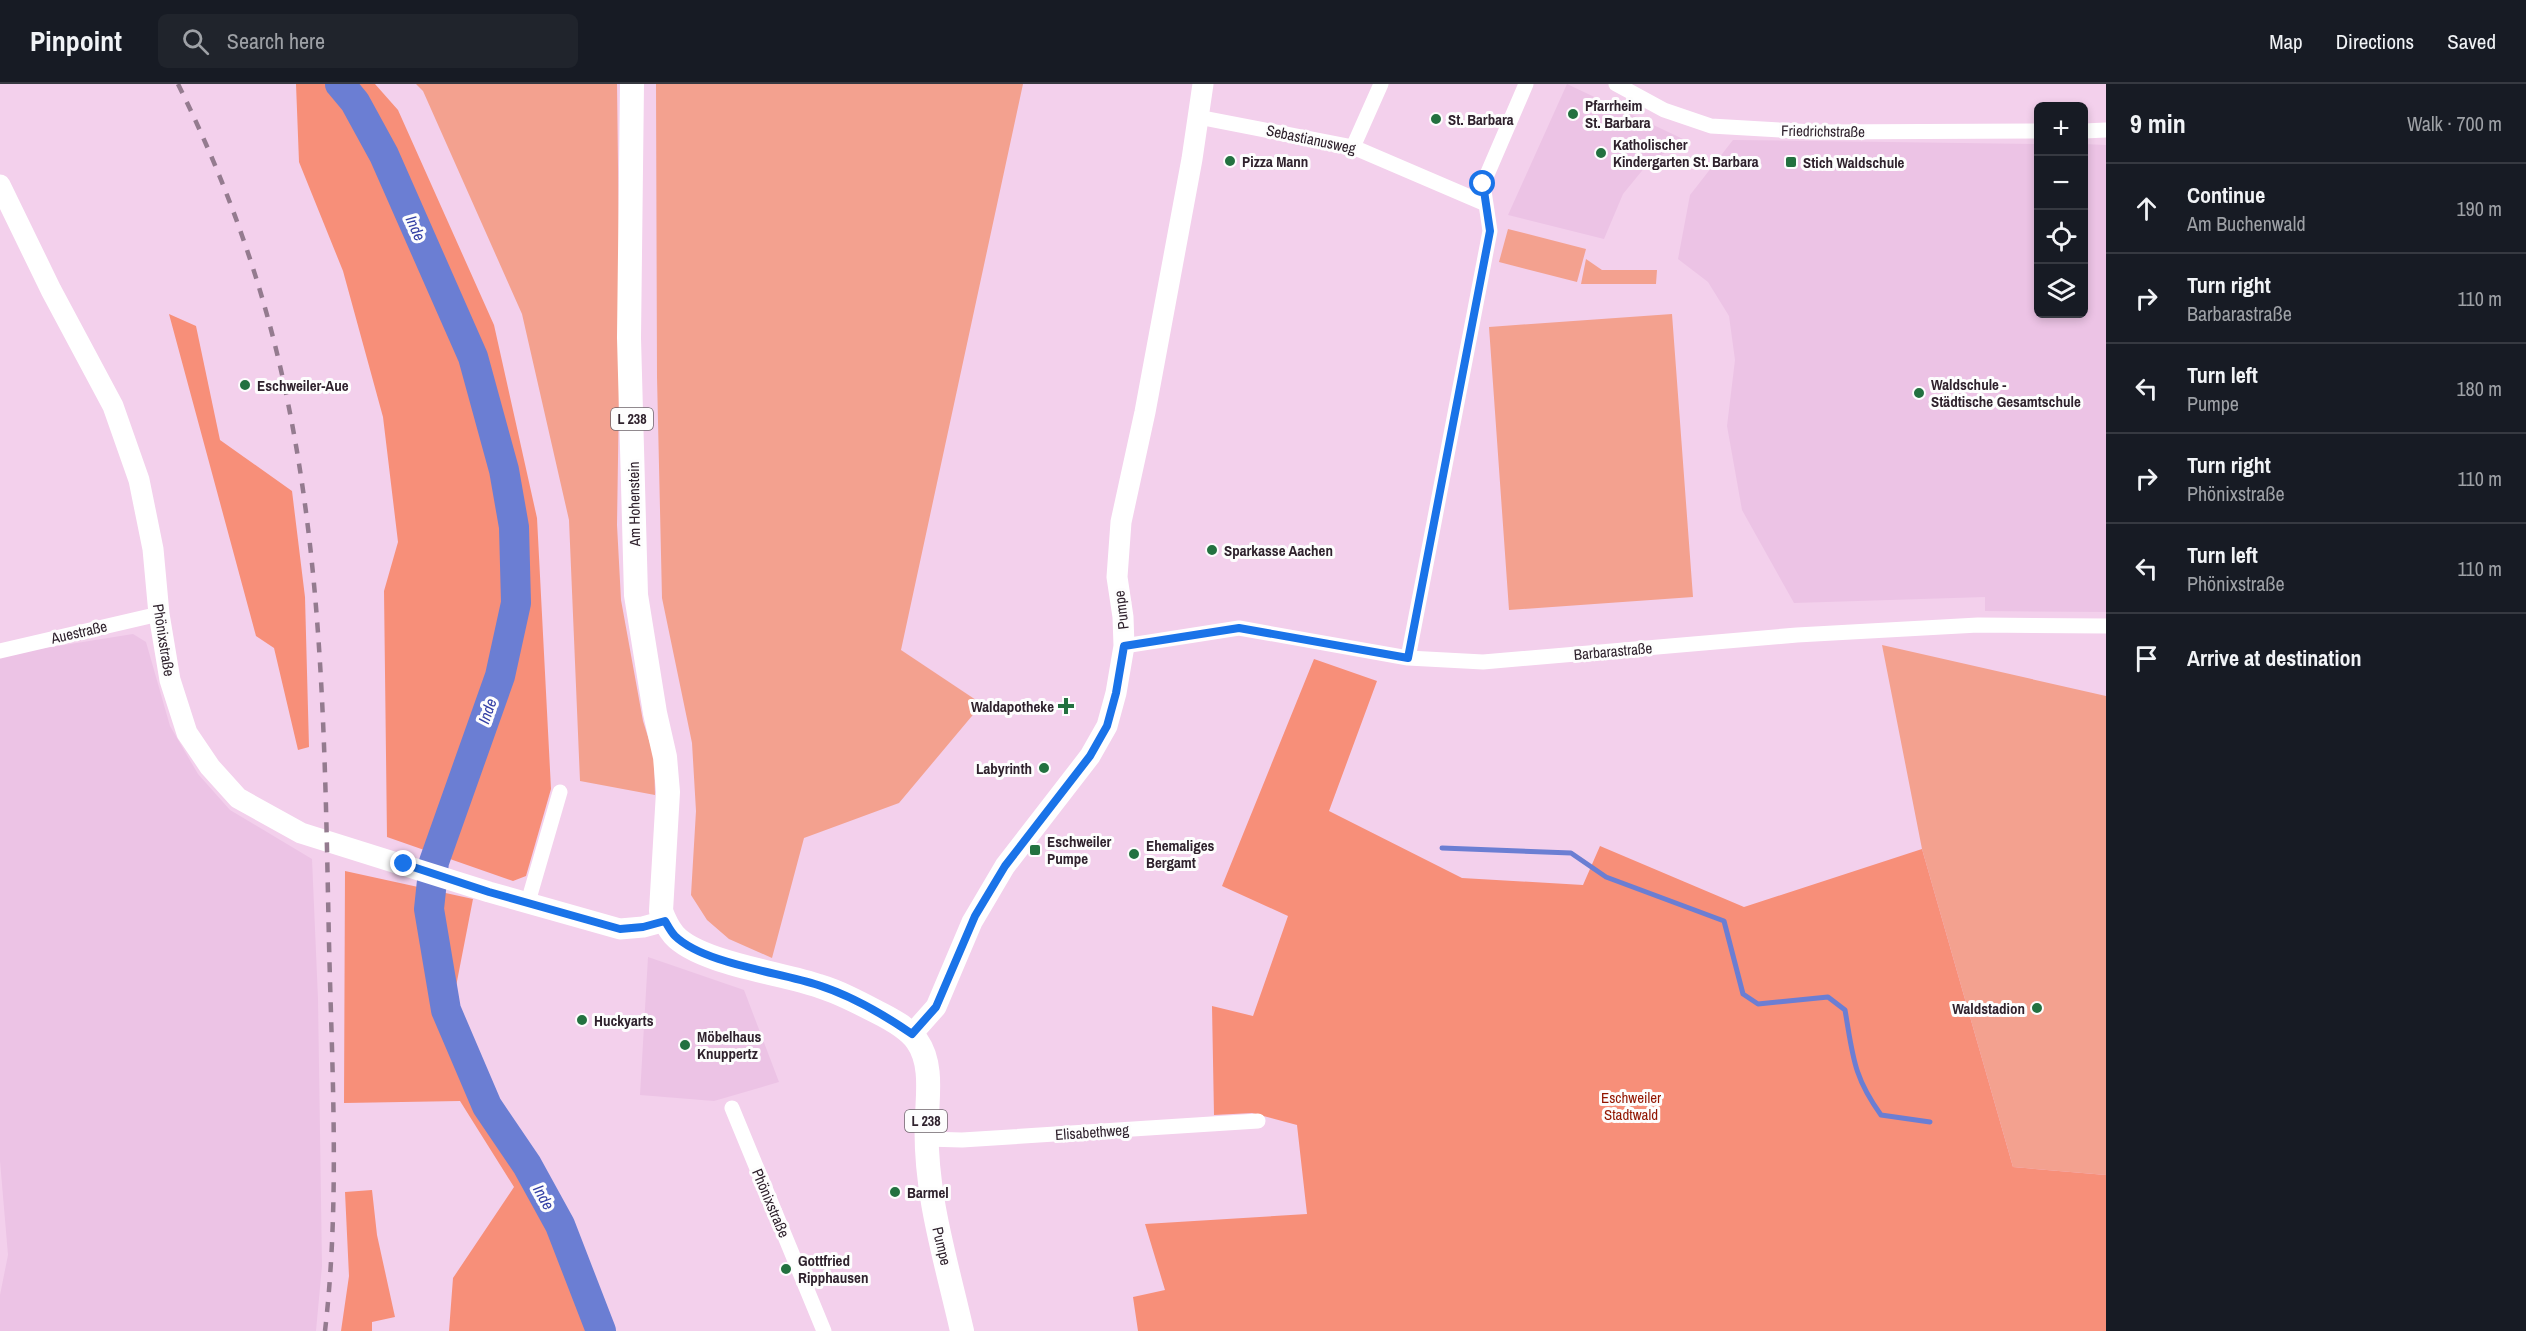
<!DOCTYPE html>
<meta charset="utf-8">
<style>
body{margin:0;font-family:"Archivo Narrow",sans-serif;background:#20242c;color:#f1f3f6}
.controls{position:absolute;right:18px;top:18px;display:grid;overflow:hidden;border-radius:9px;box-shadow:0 3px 9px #0003}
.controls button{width:54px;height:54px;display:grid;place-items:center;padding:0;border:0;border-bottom:2px solid #363941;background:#171b24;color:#f1f3f6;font:30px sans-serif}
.stop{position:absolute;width:18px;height:18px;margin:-14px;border:4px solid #1a73e8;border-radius:50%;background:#fff}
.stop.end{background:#1a73e8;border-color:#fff;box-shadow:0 2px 6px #0008}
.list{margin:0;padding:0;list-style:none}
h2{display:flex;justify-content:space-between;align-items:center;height:78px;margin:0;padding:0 24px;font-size:26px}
h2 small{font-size:20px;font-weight:400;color:#9ea1a6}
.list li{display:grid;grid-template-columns:39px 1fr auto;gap:18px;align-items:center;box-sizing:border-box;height:90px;padding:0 24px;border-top:2px solid #363941}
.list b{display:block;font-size:22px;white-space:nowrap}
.list p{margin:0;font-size:20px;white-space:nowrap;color:#9ea1a6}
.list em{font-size:20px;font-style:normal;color:#9ea1a6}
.icon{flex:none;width:33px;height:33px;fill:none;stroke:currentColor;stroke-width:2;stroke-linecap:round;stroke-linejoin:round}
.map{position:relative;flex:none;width:2106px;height:1247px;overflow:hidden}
header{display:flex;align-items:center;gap:36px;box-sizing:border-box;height:84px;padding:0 30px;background:#171b24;border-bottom:2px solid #363941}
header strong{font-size:28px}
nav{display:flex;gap:33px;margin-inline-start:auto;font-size:21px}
.search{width:420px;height:54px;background:#20242c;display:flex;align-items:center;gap:15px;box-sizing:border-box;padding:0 21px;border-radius:9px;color:#9ea1a6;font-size:22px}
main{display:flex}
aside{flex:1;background:#171b24}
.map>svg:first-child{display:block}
.built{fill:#ecc3e5}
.green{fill:#f3a18f}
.forest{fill:#f78f79}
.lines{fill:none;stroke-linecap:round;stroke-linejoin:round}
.stream{stroke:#6b7ed3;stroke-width:5}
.river{stroke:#6b7ed3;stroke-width:30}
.street{stroke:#fff;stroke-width:15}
.secondary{stroke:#fff;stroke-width:21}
.primary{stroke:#fff;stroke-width:24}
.rail{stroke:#947b8f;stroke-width:4.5;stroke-dasharray:10 10;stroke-linecap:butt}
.route{stroke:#1a73e8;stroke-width:8}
.poi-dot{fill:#237140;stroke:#fdfdfd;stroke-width:2}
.labels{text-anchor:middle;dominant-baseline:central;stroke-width:6;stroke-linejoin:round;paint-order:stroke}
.shield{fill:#fdfdfd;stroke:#6d646b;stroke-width:1.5}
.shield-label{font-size:14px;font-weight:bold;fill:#2f222d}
.poi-label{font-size:15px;font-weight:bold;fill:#2f222d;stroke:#fdfdfd;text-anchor:start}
.street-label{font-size:15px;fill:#2f222d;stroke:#fdfdfd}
.park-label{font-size:15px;fill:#911500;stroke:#fdfdfd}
.water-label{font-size:16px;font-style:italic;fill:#3541a6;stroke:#fdfdfd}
</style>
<header>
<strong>Pinpoint</strong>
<div class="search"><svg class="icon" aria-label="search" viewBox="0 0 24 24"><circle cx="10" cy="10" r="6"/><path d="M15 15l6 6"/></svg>Search here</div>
<nav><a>Map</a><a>Directions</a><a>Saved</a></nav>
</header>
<main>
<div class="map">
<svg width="2106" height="1247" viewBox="0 0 2106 1247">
<rect width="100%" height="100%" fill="#f3d0ec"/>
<!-- built -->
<path class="built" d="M1567,0l116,55 -1,5 -32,17 -27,33 -19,45 -96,-24z
M1733,56l305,4v170h46v-170l22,1v467l-121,-1v-14l-191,6 -52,-93 -15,-84 8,-66 -6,-44 -21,-34 -30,-23 12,-64z
M133,550l13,8 24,84 28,48 32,36 82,49 6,140 4,267 -6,65h-316v-36l8,-40 -8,-94v-503l20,-6z
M648,873l96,33 35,92 -65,19 -74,-6z"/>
<!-- green -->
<path class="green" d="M416,0h201l3,244 -3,197 4,75 22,121 11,35 1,39 -75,-14 -11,-261 -47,-206 -99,-223z
M656,0h367l-122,566 81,54 -83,99 -95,35 -32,120 -43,-19 -22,-19 -16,-25 5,-84 -4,-68 -30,-145 -5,-221z
M1508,145l78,20 -9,33 -78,-20z
M1586,175l16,11h55l-1,14h-75z
M1672,230l21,283 -184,13 -20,-283z
M1882,561l224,51v479l-93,-8 -91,-318z"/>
<!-- forest -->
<path class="forest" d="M296,0h79l23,26 96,215 43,193 14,271 -25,87 -13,5 -126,-44 -3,-246 14,-49 -15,-125 -40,-146 -44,-109z
M169,230l27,12 24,114 72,51 13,106 4,150 -11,3 -24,-102 -18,-12z
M1314,575l63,22 -48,130 133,67 121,7 17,-39 144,61 178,-58 91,318 93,8v156h-968l-5,-34 32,-7 -20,-66 162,-10 -10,-89 -45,-12 -38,2 -2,-109 41,10 35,-100 -66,-30z
M345,787l128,28 -21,108 41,91 76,122 35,80 11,31h-166l4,-53 61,-91 -54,-86 -116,2z
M372,1106l5,45 18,82 -23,5v9h-31l8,-55 -4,-84z"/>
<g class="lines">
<!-- stream -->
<path class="stream" d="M1442,764l129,5 35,24 118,44 19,73 15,10 70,-7 17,13c8,46 8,66 36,105l49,7"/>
<!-- river -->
<path class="river" d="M340,0l15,18 29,53 89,202 31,113 10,57 2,76 -16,73 -66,186 -5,47 17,101 41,96 40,59 33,60 41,106"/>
<!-- street -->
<path class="street" d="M1616,0l48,26 47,16 103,6 224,-1
M1198,33l155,30 133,57
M2084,47l22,-1
M1353,63l28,-63
M1124,562l115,-18 169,30 75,4 314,-27 181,-10 128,1
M0,567l159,-37
M1408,574l82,-427 -7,-47 43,-100
M528,818l32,-110
M732,1024l92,223
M926,1055l36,1 296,-19"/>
<!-- secondary -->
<path class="secondary" d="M0,101l51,105 62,116 26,74 14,69 6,65 11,66 17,53 23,34 28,31 63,35 188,59 131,37 23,-2 22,-6
M912,950l24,-27 36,-85 33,-56 85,-110 17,-30 9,-33 8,-47 -1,-29 -6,-40 4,-55 24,-110 47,-253 11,-75"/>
<!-- primary -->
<path class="primary" d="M632,0l-3,254 7,257 19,118 10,44 3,35 -7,119c3,8 7,17 13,24 25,28 108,38 145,51 20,6 39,16 58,26 14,7 31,16 40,29 15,21 11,51 10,75 -4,73 19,144 35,215"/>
<!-- rail -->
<path class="rail" d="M178,0c50,101 88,208 110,319 36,177 37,359 41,539 3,130 11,260 -4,389"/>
</g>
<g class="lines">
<!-- route -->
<path class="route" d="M404,780l85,28 131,37 23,-2 22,-6c3,5 6,11 10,15 29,28 104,36 143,49 34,11 65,29 94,49l24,-27 39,-91 30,-50 85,-110 17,-30 9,-33 8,-47 115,-18 169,30 82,-427 -7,-47"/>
</g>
<!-- markers -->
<g class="poi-dot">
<circle cx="1573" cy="30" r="6"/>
<circle cx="1436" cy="35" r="6"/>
<circle cx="1601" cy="69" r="6"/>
<circle cx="1230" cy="77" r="6"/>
<rect x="1785" y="72" width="12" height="12" rx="3"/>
<circle cx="245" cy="301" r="6"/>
<circle cx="1919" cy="309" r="6"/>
<circle cx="1212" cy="466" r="6"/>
<path d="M1063 613h6v6h6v6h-6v6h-6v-6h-6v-6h6z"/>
<circle cx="1044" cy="684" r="6"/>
<rect x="1029" y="760" width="12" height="12" rx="3"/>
<circle cx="1134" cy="770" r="6"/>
<circle cx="2037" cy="924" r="6"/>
<circle cx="582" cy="936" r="6"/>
<circle cx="685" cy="961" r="6"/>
<circle cx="895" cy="1108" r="6"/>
<circle cx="786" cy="1185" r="6"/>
</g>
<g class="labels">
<!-- shield labels -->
<g class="shield">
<rect x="611" y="324" width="42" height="22" rx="4.5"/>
<rect x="905" y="1026" width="42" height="22" rx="4.5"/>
</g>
<g class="shield-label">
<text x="632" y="335">L 238</text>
<text x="926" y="1037">L 238</text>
</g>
<!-- poi labels -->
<g class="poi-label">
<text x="1585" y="21">Pfarrheim<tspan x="1585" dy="17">St. Barbara</tspan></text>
<text x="1448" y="35">St. Barbara</text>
<text x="1613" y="60">Katholischer<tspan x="1613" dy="17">Kindergarten St. Barbara</tspan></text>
<text x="1242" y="77">Pizza Mann</text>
<text x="1803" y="78">Stich Waldschule</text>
<text x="1931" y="300">Waldschule -<tspan x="1931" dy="17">Städtische Gesamtschule</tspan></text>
<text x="257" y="301">Eschweiler-Aue</text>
<text x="1224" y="466">Sparkasse Aachen</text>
<text x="1054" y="622" text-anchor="end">Waldapotheke</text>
<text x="1032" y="684" text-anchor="end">Labyrinth</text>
<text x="1047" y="757">Eschweiler<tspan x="1047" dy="17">Pumpe</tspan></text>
<text x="1146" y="761">Ehemaliges<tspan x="1146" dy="17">Bergamt</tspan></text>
<text x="2025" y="924" text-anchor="end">Waldstadion</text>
<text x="594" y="936">Huckyarts</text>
<text x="697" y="952">Möbelhaus<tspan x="697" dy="17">Knuppertz</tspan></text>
<text x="907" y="1108">Barmel</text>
<text x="798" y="1176">Gottfried<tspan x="798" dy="17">Ripphausen</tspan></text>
</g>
<!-- street labels -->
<g class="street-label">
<text transform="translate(1823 47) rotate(1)">Friedrichstraße</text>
<text transform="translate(1311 55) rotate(12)">Sebastianusweg</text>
<text transform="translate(634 420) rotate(-91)">Am Hohenstein</text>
<text transform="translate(1121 526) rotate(-97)">Pumpe</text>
<text transform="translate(79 548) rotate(-13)">Auestraße</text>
<text transform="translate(164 556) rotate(81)">Phönixstraße</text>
<text transform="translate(1613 567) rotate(-5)">Barbarastraße</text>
<text transform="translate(1092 1048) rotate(-4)">Elisabethweg</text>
<text transform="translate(771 1119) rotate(67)">Phönixstraße</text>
<text transform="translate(942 1162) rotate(77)">Pumpe</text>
</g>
<!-- park labels -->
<g class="park-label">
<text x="1631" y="1013">Eschweiler<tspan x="1631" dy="17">Stadtwald</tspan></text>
</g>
<!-- water labels -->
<g class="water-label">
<text transform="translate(416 144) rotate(66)">Inde</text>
<text transform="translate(487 627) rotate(-71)">Inde</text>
<text transform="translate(544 1113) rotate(61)">Inde</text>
</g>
</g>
</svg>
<div class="controls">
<button>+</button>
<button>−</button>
<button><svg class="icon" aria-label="locate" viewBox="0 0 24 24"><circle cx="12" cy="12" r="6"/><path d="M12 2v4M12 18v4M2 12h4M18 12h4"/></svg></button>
<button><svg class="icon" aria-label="layers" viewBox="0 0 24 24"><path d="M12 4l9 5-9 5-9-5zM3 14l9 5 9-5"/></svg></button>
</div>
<div class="stop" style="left:1483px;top:100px"></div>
<div class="stop end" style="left:404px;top:780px"></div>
</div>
<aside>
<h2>9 min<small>Walk · 700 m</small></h2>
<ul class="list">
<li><svg class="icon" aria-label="ahead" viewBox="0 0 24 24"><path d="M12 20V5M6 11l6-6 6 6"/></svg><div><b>Continue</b><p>Am Buchenwald</p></div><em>190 m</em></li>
<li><svg class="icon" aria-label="right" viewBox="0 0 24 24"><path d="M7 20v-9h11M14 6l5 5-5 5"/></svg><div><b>Turn right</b><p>Barbarastraße</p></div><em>110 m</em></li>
<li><svg class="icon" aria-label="left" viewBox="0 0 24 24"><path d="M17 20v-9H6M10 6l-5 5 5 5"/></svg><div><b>Turn left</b><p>Pumpe</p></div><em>180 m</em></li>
<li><svg class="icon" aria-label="right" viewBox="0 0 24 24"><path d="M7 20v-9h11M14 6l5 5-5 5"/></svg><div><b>Turn right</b><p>Phönixstraße</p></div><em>110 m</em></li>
<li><svg class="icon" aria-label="left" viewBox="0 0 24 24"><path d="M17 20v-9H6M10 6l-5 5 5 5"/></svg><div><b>Turn left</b><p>Phönixstraße</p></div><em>110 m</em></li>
<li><svg class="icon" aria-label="arrive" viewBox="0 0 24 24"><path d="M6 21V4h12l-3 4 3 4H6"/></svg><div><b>Arrive at destination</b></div></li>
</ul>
</aside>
</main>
